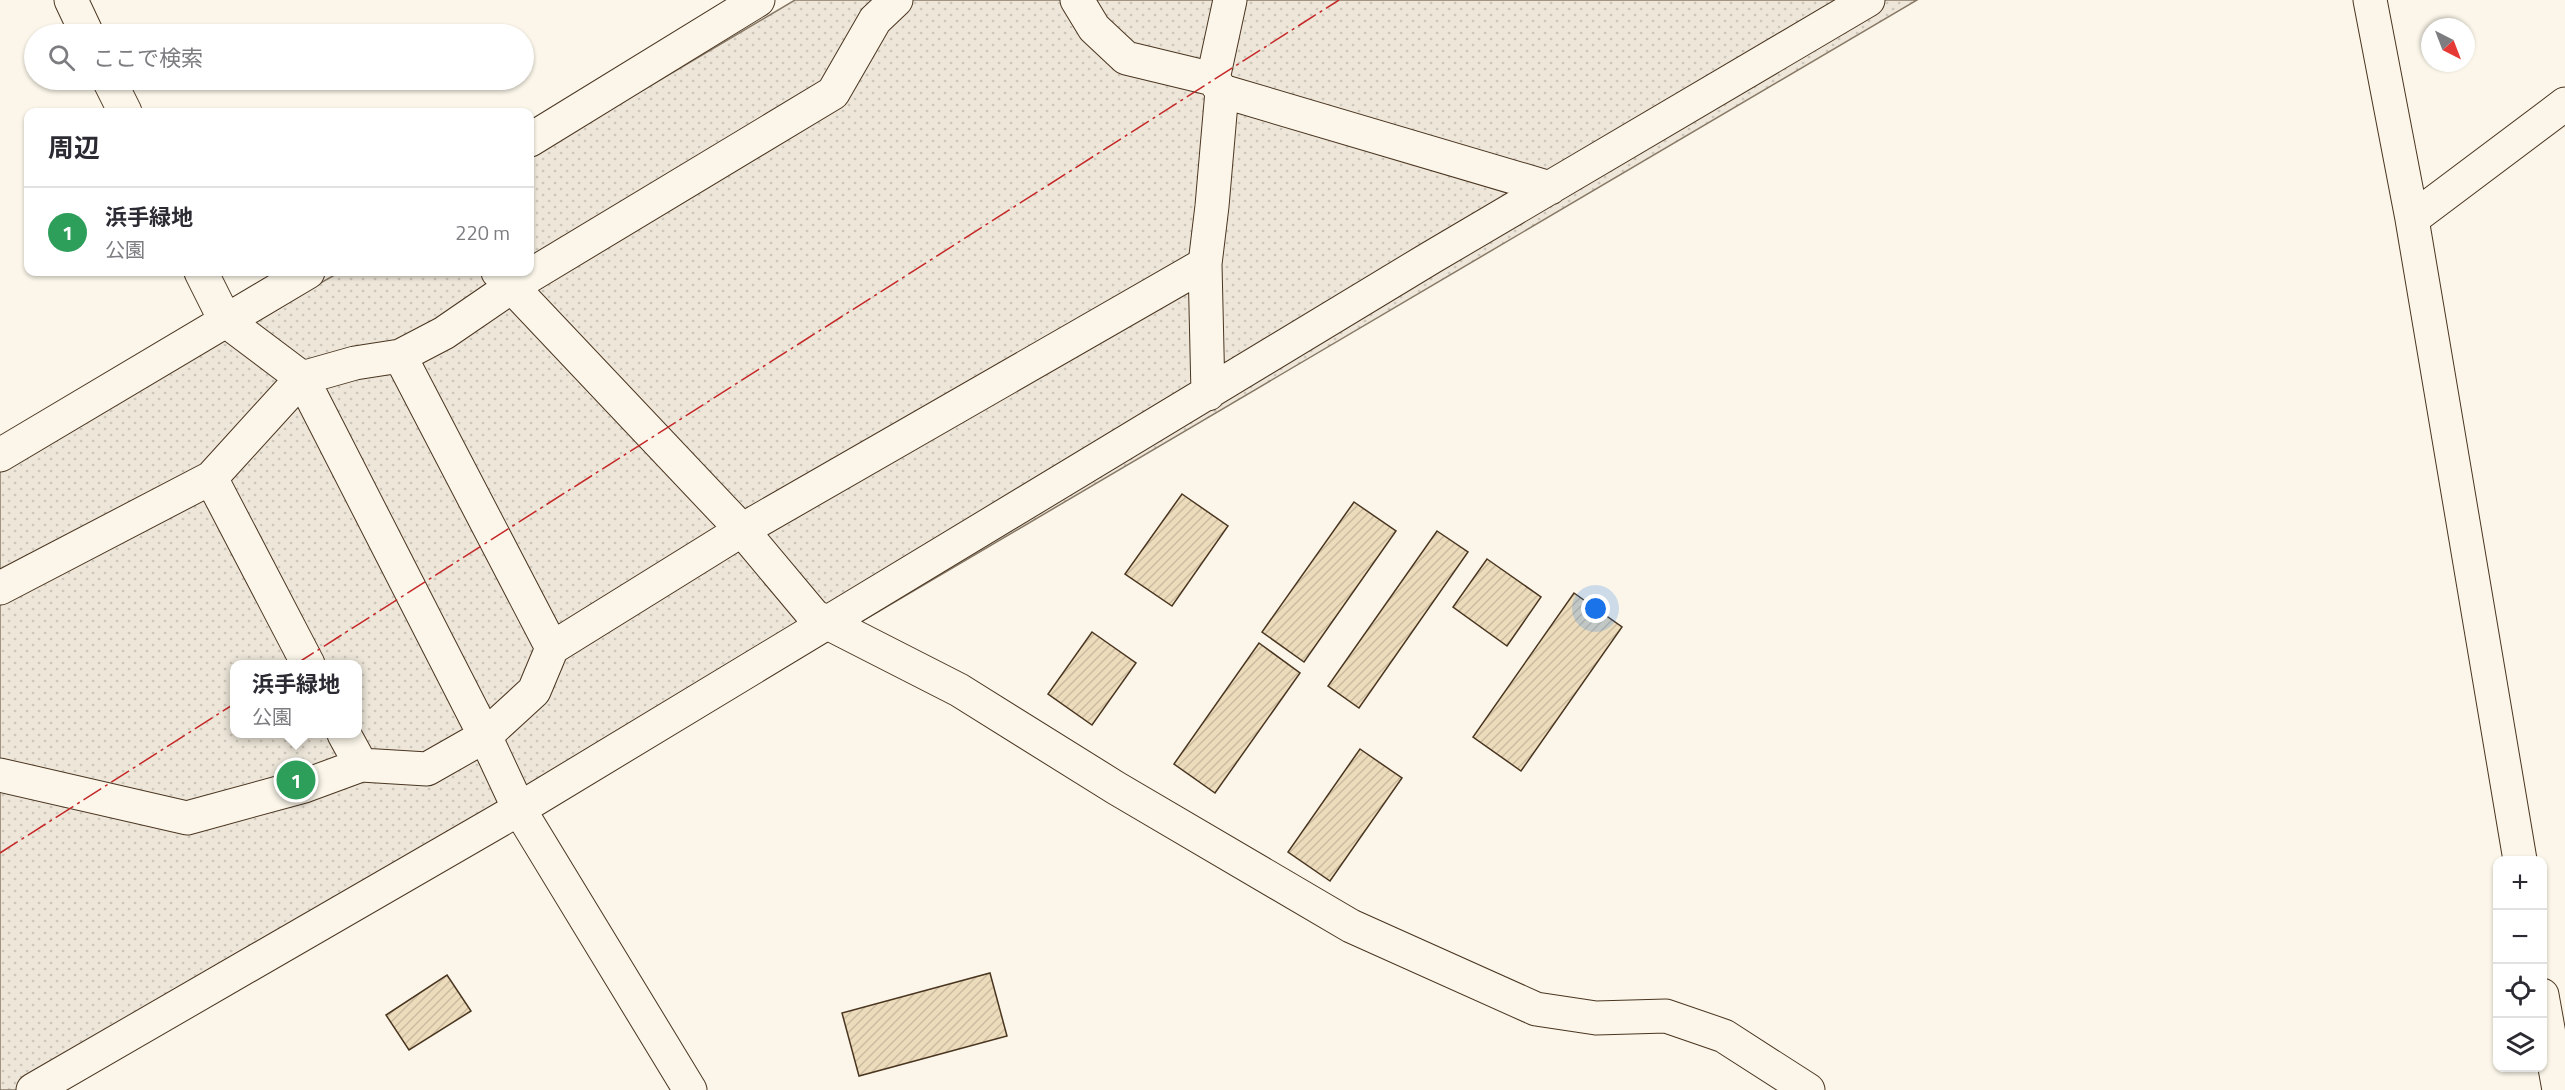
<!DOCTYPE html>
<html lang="ja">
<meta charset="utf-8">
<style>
body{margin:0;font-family:"Titillium Web","Noto Sans JP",sans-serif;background:#f2f2f3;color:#2b2b33}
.controls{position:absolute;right:18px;bottom:18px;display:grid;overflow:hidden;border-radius:12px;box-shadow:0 2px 4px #0004}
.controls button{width:54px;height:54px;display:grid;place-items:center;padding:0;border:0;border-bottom:2px solid #e1e1e2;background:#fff;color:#2b2b33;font:30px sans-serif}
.compass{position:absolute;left:2421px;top:18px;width:54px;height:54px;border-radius:50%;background:#fff;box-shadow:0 2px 4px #0004;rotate:138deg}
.you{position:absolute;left:1596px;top:609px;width:21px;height:21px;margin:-15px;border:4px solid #fff;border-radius:50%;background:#1a73e8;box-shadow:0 0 0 9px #1a73e833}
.badge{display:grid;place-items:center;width:39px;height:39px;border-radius:50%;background:#c62828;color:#fff;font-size:20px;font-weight:700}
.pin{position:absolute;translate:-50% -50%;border:3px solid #fff;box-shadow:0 2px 6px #0006}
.popup{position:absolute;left:230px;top:660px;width:132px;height:78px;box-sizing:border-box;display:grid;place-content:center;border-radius:12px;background:#fff;filter:drop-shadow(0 2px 4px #0005);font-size:20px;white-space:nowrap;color:#7c7c81}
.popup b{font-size:22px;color:#2b2b33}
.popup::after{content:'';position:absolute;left:50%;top:100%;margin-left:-12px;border:12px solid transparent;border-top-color:#fff}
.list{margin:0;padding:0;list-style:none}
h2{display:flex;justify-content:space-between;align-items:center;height:78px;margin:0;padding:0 24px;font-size:26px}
h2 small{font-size:20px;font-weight:400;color:#7c7c81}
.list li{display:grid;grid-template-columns:39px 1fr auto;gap:18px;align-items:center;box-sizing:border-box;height:90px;padding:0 24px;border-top:2px solid #e1e1e2}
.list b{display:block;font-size:22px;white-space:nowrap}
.list p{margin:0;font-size:20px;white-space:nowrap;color:#7c7c81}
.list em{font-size:20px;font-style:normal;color:#7c7c81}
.icon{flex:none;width:33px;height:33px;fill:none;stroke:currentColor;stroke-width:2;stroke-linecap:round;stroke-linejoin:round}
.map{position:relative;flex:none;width:2565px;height:1090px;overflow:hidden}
.search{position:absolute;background:#fff;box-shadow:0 2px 4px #0004;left:24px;top:24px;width:510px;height:66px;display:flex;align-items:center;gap:15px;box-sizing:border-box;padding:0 21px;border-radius:33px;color:#7c7c81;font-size:22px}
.panel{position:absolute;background:#fff;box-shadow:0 2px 4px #0004;left:24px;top:108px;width:510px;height:168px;border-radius:12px}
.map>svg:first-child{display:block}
.park{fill:url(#park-dots);stroke:#887966;stroke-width:1.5;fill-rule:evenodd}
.building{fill:url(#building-hatch);stroke:#4a3520;stroke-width:1.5}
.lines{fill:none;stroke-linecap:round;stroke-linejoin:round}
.minor-casing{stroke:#4a3520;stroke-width:35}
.minor{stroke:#fbf6e9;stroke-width:33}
.power{stroke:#c62828;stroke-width:1.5;stroke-dasharray:21 4.5 3 4.5;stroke-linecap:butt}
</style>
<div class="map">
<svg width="2565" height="1090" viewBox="0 0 2565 1090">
<defs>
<pattern id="park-dots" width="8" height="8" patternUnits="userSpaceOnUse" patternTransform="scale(1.5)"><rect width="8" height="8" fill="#ede6d9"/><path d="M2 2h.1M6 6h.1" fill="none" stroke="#cdc6ba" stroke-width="1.8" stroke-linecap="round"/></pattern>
<pattern id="building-hatch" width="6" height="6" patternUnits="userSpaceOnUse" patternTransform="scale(1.5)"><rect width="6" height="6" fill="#ecdcbc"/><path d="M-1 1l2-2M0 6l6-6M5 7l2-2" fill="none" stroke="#ccbda1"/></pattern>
</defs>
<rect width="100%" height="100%" fill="#fbf6e9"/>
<!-- park -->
<path class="park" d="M795,0h1122l-1851,1090h-66v-620l204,-122 136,-76h190v-115zM234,664h124v70h-124z"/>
<!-- building -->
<path class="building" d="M1182,494l46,32 -56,80 -47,-32z
M1354,502l42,29 -92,131 -42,-30z
M1437,531l31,21 -109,156 -31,-22z
M1487,559l54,38 -34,49 -54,-39z
M1574,593l48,34 -101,144 -48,-34z
M1092,632l44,31 -44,62 -44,-31z
M1259,643l41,30 -85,120 -41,-29z
M1360,749l42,29 -72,103 -42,-29z
M990,973l17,63 -148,40 -17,-63z
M447,975l24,36 -62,39 -23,-35z"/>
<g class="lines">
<!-- minor casing -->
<g class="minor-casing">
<path id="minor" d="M71,0l16,34
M2370,0l42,219 108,641
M1213,79l17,-79
M109,80l16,32
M1222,91l328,97
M530,140l228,-140
M2412,219l153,-115
M1205,264l3,130
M201,272l24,48 77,58 183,358 34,73 171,281
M498,272l244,258 72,86 145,74 157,98 235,138 185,83 60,9 70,-2 58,20 84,54
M400,356l152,292
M0,455l308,-183
M211,478l97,186
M0,588l211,-110 91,-100 53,-15 45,-7 44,-23 67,-46 322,-194 42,-73 21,-20
M344,734l17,31
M0,775l187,43 117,-32 57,-21 66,4 58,-33 49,-45 18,-43 190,-118 463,-266 7,-58 10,-115 -9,-12 -87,-21 -32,-30 -17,-28
M2542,995l17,95
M33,1090l486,-281 913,-552 436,-257"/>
</g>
<!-- minor -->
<use href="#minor" class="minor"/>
<!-- power -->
<path class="power" d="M296,664l1043,-664
M0,853l234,-149"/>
</g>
</svg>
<div class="controls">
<button>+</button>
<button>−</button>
<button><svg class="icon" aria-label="locate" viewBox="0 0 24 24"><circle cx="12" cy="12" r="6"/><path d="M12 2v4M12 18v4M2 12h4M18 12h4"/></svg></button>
<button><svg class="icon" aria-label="layers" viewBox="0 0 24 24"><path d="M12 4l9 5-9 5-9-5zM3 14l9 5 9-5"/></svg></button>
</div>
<svg class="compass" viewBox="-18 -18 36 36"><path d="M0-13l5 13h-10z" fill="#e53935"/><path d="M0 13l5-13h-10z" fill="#7c7c81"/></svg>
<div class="you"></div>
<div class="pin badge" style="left:296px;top:780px;background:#2e9e5b">1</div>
<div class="popup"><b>浜手緑地</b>公園</div>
<div class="search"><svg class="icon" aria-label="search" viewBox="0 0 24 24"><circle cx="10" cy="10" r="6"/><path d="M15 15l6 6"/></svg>ここで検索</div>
<section class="panel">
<h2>周辺<small></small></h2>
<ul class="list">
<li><span class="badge" style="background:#2e9e5b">1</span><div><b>浜手緑地</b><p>公園</p></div><em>220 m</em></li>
</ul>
</section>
</div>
